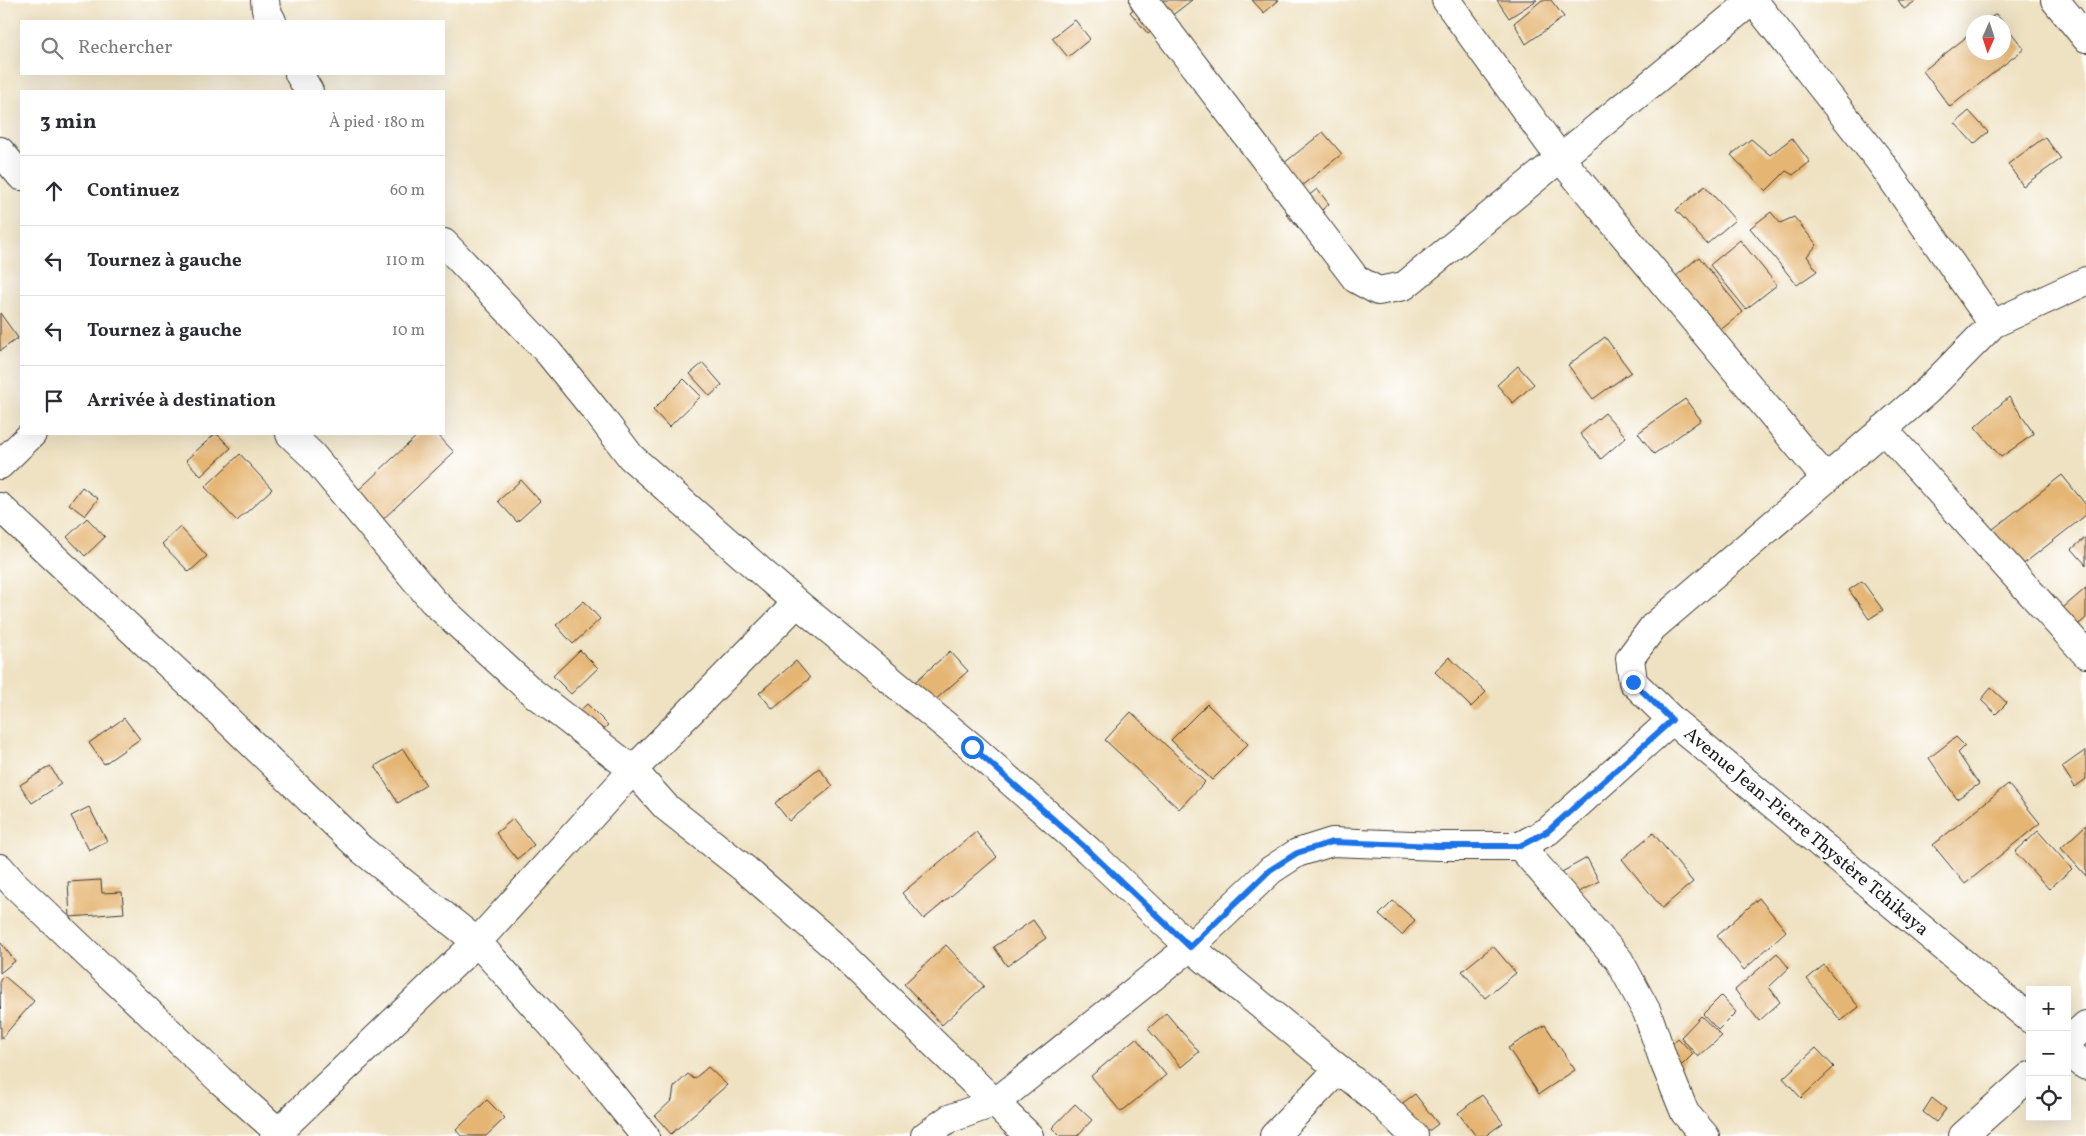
<!DOCTYPE html>
<html lang="fr">
<meta charset="utf-8">
<style>
body{margin:0;font-family:Vollkorn,serif;background:#f7f7f7;color:#2b2b33}
.controls{position:absolute;right:15px;bottom:15px;display:grid;overflow:hidden;border-radius:0px;box-shadow:0 5px 20px #0002}
.controls button{width:45px;height:45px;display:grid;place-items:center;padding:0;border:0;border-bottom:1px solid #e1e1e2;background:#fff;color:#2b2b33;font:25px sans-serif}
.compass{position:absolute;left:1966px;top:15px;width:45px;height:45px;border-radius:50%;background:#fff;box-shadow:0 5px 20px #0002;rotate:183deg}
.stop{position:absolute;width:15px;height:15px;margin:-11px;border:4px solid #1a73e8;border-radius:50%;background:#fff}
.stop.end{background:#1a73e8;border-color:#fff;box-shadow:0 1px 5px #0008}
.list{margin:0;padding:0;list-style:none}
h2{display:flex;justify-content:space-between;align-items:center;height:65px;margin:0;padding:0 20px;font-size:21px}
h2 small{font-size:16px;font-weight:400;color:#7c7c81}
.list li{display:grid;grid-template-columns:32px 1fr auto;gap:15px;align-items:center;box-sizing:border-box;height:70px;padding:0 20px;border-top:1px solid #e1e1e2}
.list b{display:block;font-size:19px;white-space:nowrap}
.list em{font-size:16px;font-style:normal;color:#7c7c81}
.icon{flex:none;width:28px;height:28px;fill:none;stroke:currentColor;stroke-width:2;stroke-linecap:round;stroke-linejoin:round}
.map{position:relative;flex:none;width:2086px;height:1136px;overflow:hidden}
.search{position:absolute;background:#fff;box-shadow:0 5px 20px #0002;left:20px;top:20px;width:425px;height:55px;display:flex;align-items:center;gap:12px;box-sizing:border-box;padding:0 18px;border-radius:0px;color:#7c7c81;font-size:19px}
.panel{position:absolute;background:#fff;box-shadow:0 5px 20px #0002;left:20px;top:90px;width:425px;height:345px;border-radius:0px}
.map>svg:first-child{display:block}
.building{fill:#e5b573}
.lines{fill:none;stroke-linecap:round;stroke-linejoin:round}
.minor-casing{stroke:#3c3a35;stroke-width:30}
.tertiary-casing{stroke:#3c3a35;stroke-width:30}
.minor{stroke:#fff;stroke-width:28}
.tertiary{stroke:#fff;stroke-width:28}
.route{stroke:#1a73e8;stroke-width:6}
.labels{text-anchor:middle;dominant-baseline:central;stroke-width:4;stroke-linejoin:round;paint-order:stroke}
.street-label{font-size:19px;fill:#1c1c1c;stroke:#fff}
</style>
<div class="map">
<svg width="2086" height="1136" viewBox="0 0 2086 1136">
<rect width="100%" height="100%" fill="#fff"/>
<filter id="ink" filterUnits="userSpaceOnUse"><feTurbulence type="fractalNoise" baseFrequency=".02" numOctaves="2"/><feDisplacementMap in="SourceGraphic" scale="10" xChannelSelector="R" yChannelSelector="G"/><feConvolveMatrix kernelMatrix="1 2 1 2 8 2 1 2 1" color-interpolation-filters="sRGB"/></filter>
<filter id="wash" filterUnits="userSpaceOnUse"><feTurbulence type="fractalNoise" baseFrequency=".0096" numOctaves="4" result="noise"/><feDisplacementMap in="SourceGraphic" scale="20" xChannelSelector="R" yChannelSelector="G"/><feGaussianBlur stdDeviation="1.12" result="paint"/><feColorMatrix in="noise" values="0 0 0 0 0 0 0 0 0 0 0 0 0 0 0 0 0 1.4 0 .05"/><feComposite in="paint" operator="in"/></filter>
<g filter="url(#wash)">
<rect width="100%" height="100%" fill="#efe2c2"/>
<g id="blocks">
<!-- building -->
<path class="building" d="M1145,0h47l-44,34 -18,-22z
M1252,0h27l-15,13z
M1497,0h40l-28,18z
M1542,0h9l13,17 -38,27 -12,-21z
M1898,0h19l-13,9z
M1996,14l7,8h-18z
M1075,20l15,19 -22,18 -16,-19z
M2004,23l20,26 -74,58 -27,-36 51,-40v21h30z
M1969,111l19,21 -14,12 -19,-21z
M1323,132l19,22 -46,36 -18,-22z
M2045,137l16,22 -38,27 -15,-22z
M1792,138l18,24 -17,13 -7,-4 -20,20 -35,-36 20,-16 19,16z
M1705,186l30,34 -28,24 -31,-34z
M1317,189l12,15 -30,25 -13,-15z
M1771,212l9,11 14,-6 23,28 -10,11 10,15 -20,14 -47,-57z
M1740,240l37,45 -31,24 -36,-44z
M1699,257l44,55 -24,19 -44,-54z
M0,313l18,25 -18,13z
M1605,337l26,35 -38,27 -25,-34z
M703,363l19,22 -12,11 -20,-22z
M1518,366l16,18 -21,19 -16,-18z
M684,379l17,17 -32,31 -16,-17z
M2009,397l25,37 -33,23 -26,-30z
M1685,399l16,21 -47,34 -16,-21z
M1605,413l21,24 -25,22 -21,-25z
M215,434h2l14,14 -30,28 -15,-16z
M419,434h18l17,18 -75,71 -26,-28z
M240,454l32,35 -35,32 -32,-34z
M2062,475l24,30v10l-69,54 -29,-36z
M521,480l19,21 -23,21 -19,-21z
M82,487l16,12 -13,17 -16,-12z
M87,518l18,19 -20,19 -18,-19z
M180,527l27,29 -18,16 -27,-28z
M2086,537v28l-14,-16z
M1862,581l21,29 -14,9 -20,-29z
M2086,588v30l-14,12 -15,-17z
M584,601l16,18 -27,25 -17,-19z
M580,650l18,18 -27,26 -18,-18z
M950,651l18,20 -42,37 -18,-20z
M1449,657l37,35 -15,15 -36,-35z
M796,661l14,17 -37,31 -14,-16z
M1991,688l16,15 -11,11 -15,-14z
M587,704l21,21 -13,12 -21,-21z
M1207,704l41,40 -36,36 -41,-40z
M1131,712l74,70 -26,27 -74,-69z
M124,718l16,21 -36,25 -15,-21z
M1956,737l9,9 -7,7 21,31 -22,15 -28,-41z
M403,749l23,36 -28,18 -23,-37z
M2086,750v29l-11,8 -13,-20z
M50,766l11,18 -29,19 -12,-18z
M819,768l14,18 -44,35 -14,-18z
M2008,784l32,39 -75,61 -32,-39z
M89,807l18,34 -18,9 -18,-34z
M513,819l21,26 -17,14 -21,-26z
M2086,825v51l-25,-28z
M2038,831l34,38 -23,20 -34,-37z
M976,832l21,25 -73,62 -22,-26z
M1653,833l40,49 -31,26 -40,-49z
M1587,858l12,23 -45,25 -12,-23z
M101,880l1,13 20,-1 2,21 -54,4 -2,-35z
M1759,898l27,33 -42,39 -27,-34z
M1393,901l22,19 -13,15 -23,-20z
M1033,920l13,18 -39,28 -13,-19z
M0,942l15,19 -15,12z
M946,945l38,41 -42,39 -38,-41z
M1493,946l23,27 -31,25 -23,-27z
M1777,953l12,15 -20,19 11,15 -21,19 -24,-31z
M1824,965l35,42 -18,14 -34,-42z
M4,976l30,25 -33,38 -1,-59z
M1721,996l15,16 -18,18 -15,-16z
M1166,1013l33,39 -18,15 -33,-38z
M1701,1016l21,20 -24,21 -17,-20z
M1545,1025l30,45 -36,24 -31,-46z
M1136,1038l30,37 -45,37 -30,-36z
M1678,1038l15,16 -17,17 -16,-16z
M1816,1048l18,19 -33,31 -18,-20z
M708,1067l19,18 -56,49 -16,-18 17,-16 2,-13 14,-13 6,5z
M1415,1094l23,30 -16,12 -25,-29z
M1482,1095l21,28 -18,13h-9l-18,-23z
M1932,1098l14,11 -10,13 -13,-10z
M487,1100l18,18 -19,18h-25l-5,-6z
M1075,1104l17,16 -15,16h-17l-8,-8z"/>
</g>
</g>
<g filter="url(#ink)">
<use href="#blocks" fill-opacity="0" stroke="#3c3a35" stroke-width="1"/>
<g class="lines">
<!-- minor casing -->
<g class="minor-casing">
<path id="minor" d="M265,0l1,10 6,11
M1144,0l212,279 22,12 26,-5 349,-286
M1753,0l126,160 114,164
M2055,0l31,38
M299,74l10,17
M0,151l21,25
M444,243l104,109 52,64 31,41 166,146 175,144 117,104 101,96 194,159 30,30
M1883,429l203,225
M290,434l22,21 121,146 99,91 101,78 33,37 80,63 90,78 193,188
M0,465l32,-31
M1826,479l101,-88 66,-67 93,-43
M0,507l209,195 152,147 116,93 111,123 57,71
M1520,846l99,114 28,52 16,47 22,54 20,23
M0,868l13,15 207,197 63,56
M2067,1042l19,-17
M274,1136l203,-194 156,-172 164,-167
M925,1136l24,-17 47,-17 194,-155 81,-77 26,-17 35,-11 106,4h82l28,-15 124,-111
M1274,1136l64,-66
M1963,1136l67,-60"/>
</g>
<!-- tertiary casing -->
<g class="tertiary-casing">
<path id="tertiary" d="M1446,0l114,158 266,321 -173,148 -23,31 3,24 39,38 358,299
M2067,1051l19,15"/>
</g>
<!-- minor -->
<use href="#minor" class="minor"/>
<!-- tertiary -->
<use href="#tertiary" class="tertiary"/>
</g>
</g>
<g class="lines" filter="url(#ink)">
<!-- route -->
<path class="route" d="M972,747l117,104 101,96 80,-77 27,-17 35,-11 106,4h82l28,-15 124,-111 -39,-38"/>
</g>
<g class="labels">
<!-- street labels -->
<g class="street-label">
<text transform="translate(1806 832) rotate(40)">Avenue Jean-Pierre Thystère Tchikaya</text>
</g>
</g>
</svg>
<div class="controls">
<button>+</button>
<button>−</button>
<button><svg class="icon" aria-label="locate" viewBox="0 0 24 24"><circle cx="12" cy="12" r="6"/><path d="M12 2v4M12 18v4M2 12h4M18 12h4"/></svg></button>
</div>
<svg class="compass" viewBox="-18 -18 36 36"><path d="M0-13l5 13h-10z" fill="#e53935"/><path d="M0 13l5-13h-10z" fill="#7c7c81"/></svg>
<div class="stop" style="left:972px;top:747px"></div>
<div class="stop end" style="left:1633px;top:682px"></div>
<div class="search"><svg class="icon" aria-label="search" viewBox="0 0 24 24"><circle cx="10" cy="10" r="6"/><path d="M15 15l6 6"/></svg>Rechercher</div>
<section class="panel">
<h2>3 min<small>À pied · 180 m</small></h2>
<ul class="list">
<li><svg class="icon" aria-label="ahead" viewBox="0 0 24 24"><path d="M12 20V5M6 11l6-6 6 6"/></svg><div><b>Continuez</b></div><em>60 m</em></li>
<li><svg class="icon" aria-label="left" viewBox="0 0 24 24"><path d="M17 20v-9H6M10 6l-5 5 5 5"/></svg><div><b>Tournez à gauche</b></div><em>110 m</em></li>
<li><svg class="icon" aria-label="left" viewBox="0 0 24 24"><path d="M17 20v-9H6M10 6l-5 5 5 5"/></svg><div><b>Tournez à gauche</b></div><em>10 m</em></li>
<li><svg class="icon" aria-label="arrive" viewBox="0 0 24 24"><path d="M6 21V4h12l-3 4 3 4H6"/></svg><div><b>Arrivée à destination</b></div></li>
</ul>
</section>
</div>
